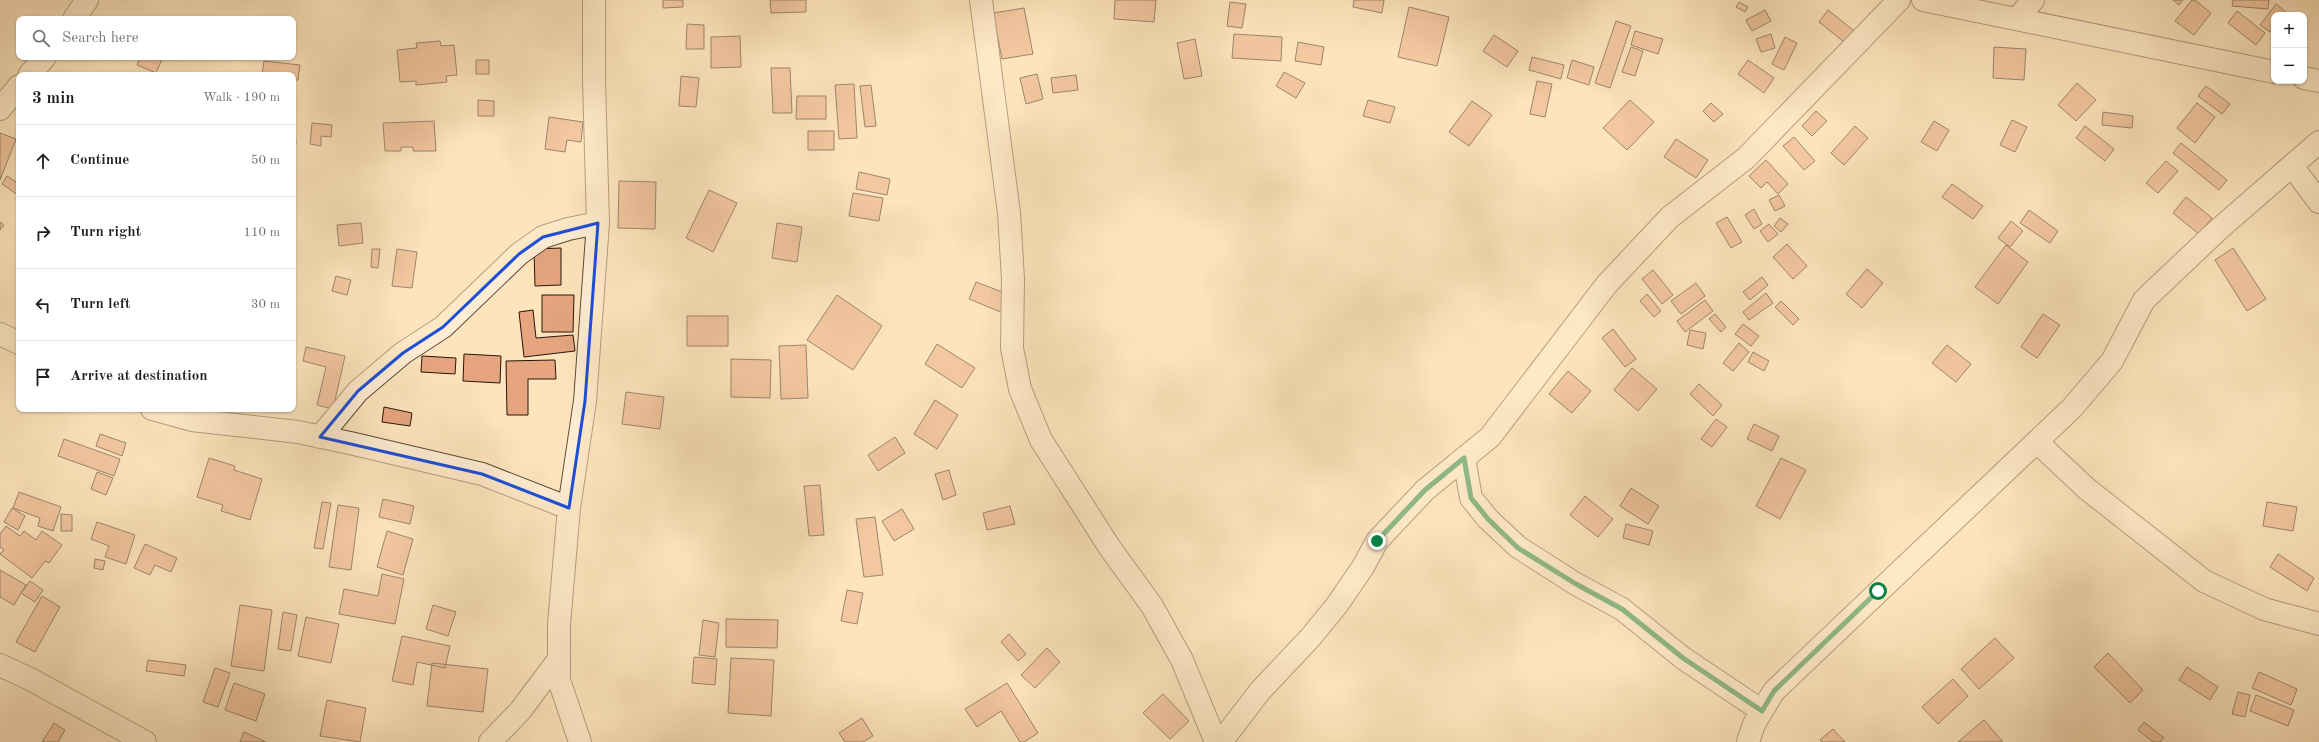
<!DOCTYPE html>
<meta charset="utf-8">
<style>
body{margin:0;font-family:"Old Standard TT",serif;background:#f2f2f2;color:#202124}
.controls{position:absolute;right:12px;top:12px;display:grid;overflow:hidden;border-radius:8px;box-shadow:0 1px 3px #0004}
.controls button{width:36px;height:36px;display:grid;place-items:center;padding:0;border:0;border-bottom:1px solid #e0e0e0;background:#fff;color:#202124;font:20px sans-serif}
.stop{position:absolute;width:12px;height:12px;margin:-9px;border:3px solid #0b8043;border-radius:50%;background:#fff}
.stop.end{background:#0b8043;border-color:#fff;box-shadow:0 1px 4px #0008}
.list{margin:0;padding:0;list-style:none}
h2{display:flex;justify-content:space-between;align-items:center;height:52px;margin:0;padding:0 16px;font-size:17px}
h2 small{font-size:13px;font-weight:400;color:#757577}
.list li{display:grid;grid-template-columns:26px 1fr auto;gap:12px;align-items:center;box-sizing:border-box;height:72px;padding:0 16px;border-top:1px solid #e0e0e0}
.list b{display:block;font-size:15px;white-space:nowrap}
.list em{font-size:13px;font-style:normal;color:#757577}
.icon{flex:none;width:22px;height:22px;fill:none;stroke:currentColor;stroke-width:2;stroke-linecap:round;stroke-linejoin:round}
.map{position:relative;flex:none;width:2319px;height:742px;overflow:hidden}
.search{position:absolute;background:#fff;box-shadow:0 1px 3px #0004;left:16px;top:16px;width:280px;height:44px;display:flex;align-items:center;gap:10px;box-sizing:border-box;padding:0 14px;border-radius:8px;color:#757577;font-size:15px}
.panel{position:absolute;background:#fff;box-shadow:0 1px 3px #0004;left:16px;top:72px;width:280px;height:340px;border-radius:8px}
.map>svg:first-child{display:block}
.building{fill:#e6a57f;stroke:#25160d}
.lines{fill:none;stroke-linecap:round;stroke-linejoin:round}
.minor-casing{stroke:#5b4a39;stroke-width:24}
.minor{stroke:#feedd3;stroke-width:22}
.route{stroke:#0b8043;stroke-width:5}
.marked{fill:none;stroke:#1d4ed8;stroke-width:3;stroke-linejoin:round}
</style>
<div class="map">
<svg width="2319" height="742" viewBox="0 0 2319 742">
<rect width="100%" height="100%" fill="#fde4bc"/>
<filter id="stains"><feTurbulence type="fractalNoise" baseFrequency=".005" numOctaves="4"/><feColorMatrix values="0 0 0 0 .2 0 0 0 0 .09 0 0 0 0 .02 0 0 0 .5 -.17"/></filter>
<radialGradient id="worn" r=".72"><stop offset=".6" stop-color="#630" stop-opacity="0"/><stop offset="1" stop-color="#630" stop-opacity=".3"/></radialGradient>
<!-- building -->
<path class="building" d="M663,0h20v7l-20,1z
M770,0h36v12l-35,1z
M1115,0h41l-2,22 -40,-3z
M1354,0h30l-2,13 -29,-6z
M2173,0h10l-4,5z
M2192,0h3l16,13 -17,22 -19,-14z
M2233,0h36l-1,9 -36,-3z
M1230,2l16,2 -4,24 -15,-2z
M1739,2l9,5 -3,5 -9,-5z
M2276,4l10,8 -3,3h-9v12l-4,5 -10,-7z
M1409,7l40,10 -12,49 -39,-9z
M1024,8l9,46 -31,5 -9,-46z
M1765,10l6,11 -19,10 -6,-11z
M1828,10l30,24 -9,12 -30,-24z
M2237,11l28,22 -9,12 -28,-22z
M1616,21l15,5 -21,62 -15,-5z
M687,24l17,1v24h-18z
M1635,31l28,8 -5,15 -27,-9z
M1234,34l48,3 -1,24 -49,-3z
M1771,34l4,14 -14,4 -5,-13z
M1494,35l24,16 -11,16 -24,-16z
M740,36l1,31 -30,1v-31z
M1785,37l12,6 -13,27 -12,-6z
M1195,39l7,37 -18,3 -7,-36z
M440,41l1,5 13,-1 3,30 -11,1 1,6 -31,3v-4l-16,1 -3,-32 20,-2 -1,-5z
M1298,42l26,5 -3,18 -26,-4z
M1631,47l12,4 -8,25 -13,-4z
M1994,47l32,2 -2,31 -31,-2z
M140,57h23l-7,16 -19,-8z
M1532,57l32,8 -3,14 -32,-9z
M476,60h13v14h-13z
M1572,60l22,7 -5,18 -22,-7z
M1748,60l26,18 -10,15 -26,-19z
M264,61l36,4 -2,15h-5v-5h-31z
M771,68h19l2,45h-19z
M1284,72l21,11 -9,15 -20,-12z
M1037,74l6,25 -17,5 -6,-26z
M1076,75l2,15 -25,3 -2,-15z
M681,76l18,2 -3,29 -17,-1z
M1537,81l15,3 -7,33 -15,-3z
M2077,83l19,17 -20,21 -18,-16z
M854,84l3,54 -18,1 -4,-54z
M871,85l5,41 -11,1 -5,-41z
M2206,86l24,18 -8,10 -24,-18z
M797,96h29v23h-30z
M478,100l16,1v15h-16z
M1368,100l27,7 -5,16 -27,-7z
M1630,100l24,22 -27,28 -24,-22z
M1472,101l20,14 -23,31 -20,-14z
M1711,103l12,11 -9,8 -11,-11z
M2197,103l18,14 -20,26 -18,-15z
M1816,111l11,10 -15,15 -10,-10z
M2103,112l30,4 -1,12 -30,-3z
M549,117l34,5 -2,20 -14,-2 -2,12 -20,-3z
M2012,120l15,7 -12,25 -15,-7z
M434,121l2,30h-23v-4h-12v4h-16l-2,-28z
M1934,121l15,9 -12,21 -16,-9z
M312,123l20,2 -1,12 -10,-1v10l-11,-2z
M1855,126l13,12 -24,27 -13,-12z
M2085,126l29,23 -9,12 -29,-23z
M808,131h26v19h-26z
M0,133l16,6 -16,41z
M1794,137l21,24 -11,9 -21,-24z
M1676,139l32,21 -12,18 -32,-21z
M293,140h3l-1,10h-2z
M2181,143l46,37 -8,10 -46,-37z
M1766,160l22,24 -10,10 -11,-12 -6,6 -12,-12z
M2166,161l12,10 -20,22 -12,-10z
M859,172l31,7 -3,16 -31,-6z
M7,176l12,8 -1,11 -16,-11z
M619,181l37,1 -1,47 -37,-1z
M1952,184l31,22 -10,13 -31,-22z
M709,190l28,13 -24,49 -27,-14z
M853,193l30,5 -4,23 -30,-5z
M1779,195l6,11 -10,5 -6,-11z
M2186,197l26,21 -13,16 -26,-21z
M1754,209l8,15 -8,5 -9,-14z
M2029,210l29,21 -8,12 -30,-20z
M1727,217l15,25 -11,6 -15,-25z
M1780,218l8,6 -7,8 -7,-6z
M2011,221l12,10 -13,16 -12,-9z
M0,222l4,3 -4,5z
M361,223l2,20 -24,3 -2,-21z
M777,223l25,4 -5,35 -25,-4z
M1769,224l9,10 -10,8 -8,-11z
M1787,244l20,22 -14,13 -20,-22z
M2006,245l22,17 -30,42 -23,-17z
M561,248v37l-26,1 -1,-37z
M2233,248l33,51 -19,12 -32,-51z
M372,249h8l-2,19 -7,-1z
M397,249l20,3 -5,36 -20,-2z
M1867,269l16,14 -21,25 -16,-14z
M1653,270l20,25 -11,9 -20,-25z
M336,276l15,4 -4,15 -15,-4z
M1762,277l6,8 -18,15 -7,-8z
M976,282l34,13 -7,18 -34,-14z
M1696,283l9,13 -24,18 -10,-13z
M1766,293l7,10 -24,17 -6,-8z
M1647,294l14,17 -7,6 -14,-16z
M542,295h32l-1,37h-31z
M837,295l45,31 -29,44 -46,-30z
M1705,300l8,11 -28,21 -8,-11z
M1781,301l18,18 -6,6 -18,-18z
M533,310l3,28 37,-3 2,16 -51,6 -5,-45z
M1715,314l11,13 -5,5 -12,-13z
M2043,314l17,11 -23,33 -16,-11z
M687,316h41v30h-41z
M1743,324l16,12 -8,10 -16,-12z
M1613,329l23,30 -11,8 -23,-29z
M1690,330l16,3 -3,16 -16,-4z
M1739,343l10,9 -16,19 -10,-8z
M937,344l38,24 -13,20 -37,-24z
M806,345l2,53 -27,1 -2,-53z
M1947,345l24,19 -15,18 -24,-19z
M306,347l39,9 -12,53 -16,-4 9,-38 -23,-6z
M1753,352l16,9 -5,10 -16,-9z
M464,354l37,2 -1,27 -37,-2z
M422,356l34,2 -1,16 -34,-2z
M731,359l40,1 -1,38 -39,-1z
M555,360l1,19h-28v36h-21l-1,-54z
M1632,368l25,21 -19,22 -24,-21z
M1568,371l23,20 -19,22 -23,-19z
M1699,384l23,21 -9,11 -23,-22z
M626,392l38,5 -4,32 -38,-5z
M935,400l23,15 -21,34 -23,-15z
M384,407l28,6 -2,13 -28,-4z
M1716,419l11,8 -15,20 -11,-8z
M1754,424l25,12 -7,15 -25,-12z
M100,434l26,9 -4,13 -26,-10z
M895,437l10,16 -27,18 -10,-16z
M64,439l56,20 -6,17 -56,-20z
M209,458l26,8 -1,4 28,9 -12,41 -29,-9 2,-6 -26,-8z
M1781,458l25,12 -26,49 -24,-13z
M949,470l7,25 -13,5 -8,-26z
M97,472l16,6 -7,17 -15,-6z
M820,485l4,50 -15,1 -5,-50z
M1631,488l28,18 -11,18 -28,-18z
M19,492l42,15 -8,24 -15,-5 2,-8 -27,-10z
M1585,496l28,23 -15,18 -28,-22z
M383,499l31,7 -4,18 -31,-7z
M322,502l9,1 -8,46 -9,-1z
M2267,502l30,5 -4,24 -30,-5z
M338,505l21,3 -8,62 -22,-3z
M1010,506l5,18 -28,6 -4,-17z
M12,508l13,8 -7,14 -14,-8z
M902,509l12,20 -20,12 -12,-20z
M61,514l11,1v16h-11z
M875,517l8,58 -19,2 -8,-58z
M97,522l38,13 -9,29 -21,-7 4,-11 -18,-7z
M1626,524l27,7 -4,14 -26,-7z
M6,526l14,10 4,-5 12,9 6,-9 20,14 -13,18 -4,-2 -13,17 -32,-24 4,-4 -4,-3v-13z
M387,531l26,8 -10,36 -26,-8z
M145,544l32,14 -6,14 -16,-7 -5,10 -16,-7z
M2278,554l36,24 -7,13 -37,-24z
M95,559l10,2 -2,9 -9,-2z
M0,570l26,15 -12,20 -14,-8z
M382,574l22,5 -9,45 -56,-10 5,-25 34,7z
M30,581l13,9 -8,12 -14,-9z
M847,590l16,3 -6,31 -16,-3z
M42,596l18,11 -25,45 -19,-10z
M240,605l32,5 -8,61 -33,-5z
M433,605l23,7 -8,24 -22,-7z
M283,612l14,3 -6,36 -13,-2z
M306,617l33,7 -8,39 -33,-7z
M726,619l52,1 -1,28 -51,-1z
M703,620l16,3 -4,34 -16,-2z
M1009,634l17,20 -8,7 -17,-19z
M402,636l48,10 -5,22 -28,-6 -4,23 -21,-4z
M1995,638l19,20 -35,31 -18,-20z
M1047,648l13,14 -25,26 -14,-13z
M2108,653l35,37 -13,13 -36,-36z
M694,657l23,2 -2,26 -23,-2z
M731,658l43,2 -3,56 -43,-3z
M148,660l38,5 -2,11 -38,-5z
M432,663l56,6 -5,43 -56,-6z
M2187,667l31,20 -8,13 -31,-20z
M215,668l15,5 -12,34 -15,-5z
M2259,672l38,17 -6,16 -39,-17z
M1953,679l15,17 -30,28 -16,-17z
M234,683l31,11 -9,27 -31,-11z
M1007,683l31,50 -14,9h-4l-19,-31 -24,16 -12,-18z
M2238,692l12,3 -5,22 -13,-3z
M1163,694l26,27 -19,18 -27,-26z
M2256,695l38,15 -6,16 -38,-15z
M327,700l39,8 -6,34 -40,-6z
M862,718l11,18 -10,6h-18l-6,-9z
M1984,720l19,22h-45z
M2144,722l20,16 -4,4h-7l-15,-12z
M54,723l11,7 -7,12h-16z
M1833,729l12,13h-23l-2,-2z
M244,732l22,10h-26z"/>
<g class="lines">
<!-- minor casing -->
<g class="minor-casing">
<path id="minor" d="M981,0l28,213 4,66 -1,69 8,41 21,51 69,108 42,58 30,54 34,82
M1923,0l351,72
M74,19l13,-19
M2017,19l16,-19
M29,75l16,-18
M2304,78l15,3
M0,109l19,-23
M2292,166l27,36
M0,334l19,9
M152,409l40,11 106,12 52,11 132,31 87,34
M320,437l38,-46 45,-38 40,-26 76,-73 24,-17 25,-8 30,-6
M2037,442l50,47 117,92 60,28 55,15
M1464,458l7,40 17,21 30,28 58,37 46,25 61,49 79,53
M0,665l30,14 115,63
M490,742l30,-31 39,-52
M580,742l-21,-62v-56l10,-116 16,-107 13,-178 -4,-143v-80
M1221,742l39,-51 50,-53 27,-33 26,-38 14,-26 48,-51 65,-53 117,-153 63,-67 76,-59 153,-158
M1748,742l6,-18 20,-33 298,-283 40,-47 32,-61 75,-71 100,-87"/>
</g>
<!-- minor -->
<use href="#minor" class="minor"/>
</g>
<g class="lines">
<!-- route -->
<path class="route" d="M1377,541l48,-51 39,-32 7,40 17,21 30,29 58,36 46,25 61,49 79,53 12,-20 104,-100"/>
</g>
<!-- marked area -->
<path d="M0 0H2319V742H0ZM598,223l-13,178 -16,107 -87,-34 -162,-37 38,-46 45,-38 40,-26 76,-73 24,-17z" fill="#fde4bc" fill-opacity=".55" fill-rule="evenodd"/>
<path class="marked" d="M598,223l-13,178 -16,107 -87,-34 -162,-37 38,-46 45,-38 40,-26 76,-73 24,-17z"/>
<rect width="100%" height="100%" filter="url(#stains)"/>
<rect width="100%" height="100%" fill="url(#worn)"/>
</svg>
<div class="controls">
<button>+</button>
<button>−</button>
</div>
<div class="stop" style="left:1878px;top:591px"></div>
<div class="stop end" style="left:1377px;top:541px"></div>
<div class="search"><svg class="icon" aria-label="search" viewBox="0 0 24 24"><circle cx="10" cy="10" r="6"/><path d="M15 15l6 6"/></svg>Search here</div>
<section class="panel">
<h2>3 min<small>Walk · 190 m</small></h2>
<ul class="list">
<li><svg class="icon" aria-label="ahead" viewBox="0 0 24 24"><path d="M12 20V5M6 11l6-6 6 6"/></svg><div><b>Continue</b></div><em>50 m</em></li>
<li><svg class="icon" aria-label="right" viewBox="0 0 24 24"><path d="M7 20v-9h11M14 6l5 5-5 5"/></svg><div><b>Turn right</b></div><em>110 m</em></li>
<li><svg class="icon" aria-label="left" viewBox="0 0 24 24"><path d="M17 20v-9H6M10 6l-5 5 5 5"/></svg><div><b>Turn left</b></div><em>30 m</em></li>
<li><svg class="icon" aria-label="arrive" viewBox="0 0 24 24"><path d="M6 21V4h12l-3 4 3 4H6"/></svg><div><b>Arrive at destination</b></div></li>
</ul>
</section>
</div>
